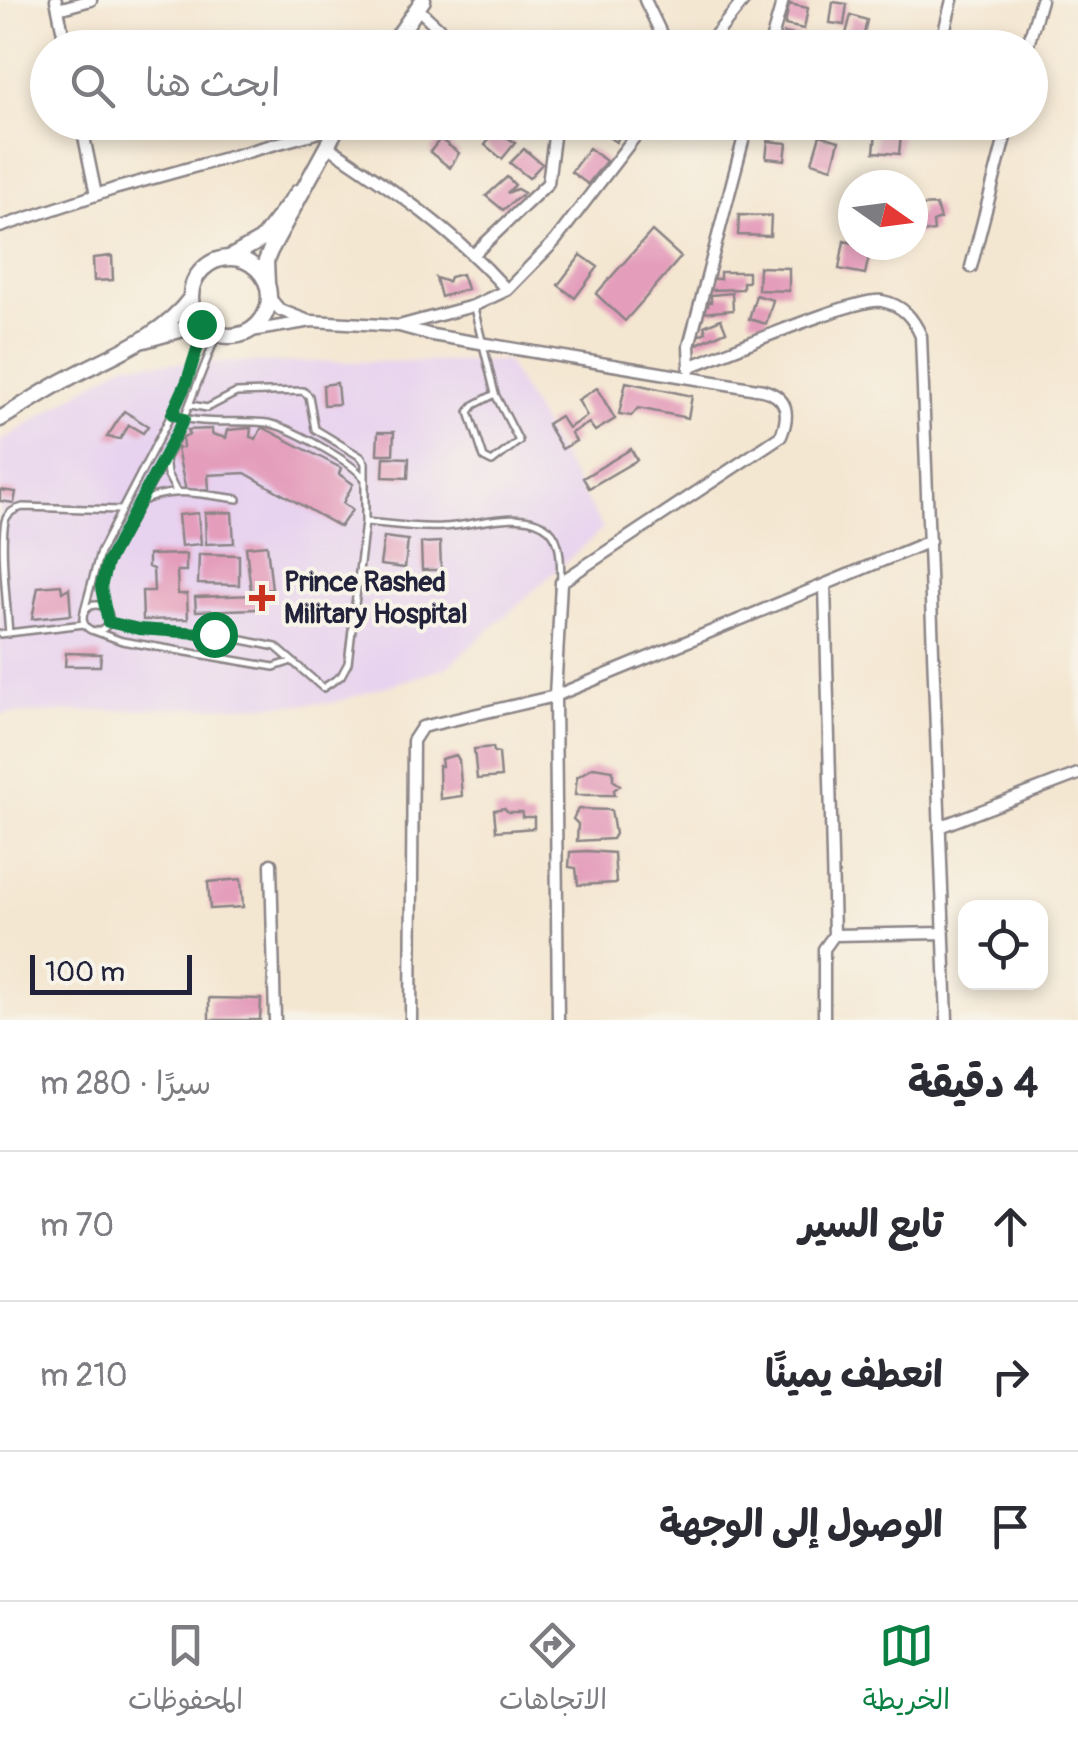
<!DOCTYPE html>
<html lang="ar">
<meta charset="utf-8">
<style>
body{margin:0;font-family:Pangolin,"Playpen Sans Arabic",sans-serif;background:#f2f2f3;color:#2b2b33;direction:rtl}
.controls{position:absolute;right:30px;bottom:30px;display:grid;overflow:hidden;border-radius:20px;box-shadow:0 5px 15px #0003}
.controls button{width:90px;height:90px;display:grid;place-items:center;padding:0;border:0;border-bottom:2px solid #e1e1e2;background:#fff;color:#2b2b33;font:50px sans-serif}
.compass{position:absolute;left:838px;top:170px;width:90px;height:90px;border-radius:50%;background:#fff;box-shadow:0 5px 15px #0003;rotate:104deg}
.scale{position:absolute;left:30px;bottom:25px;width:162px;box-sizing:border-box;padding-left:10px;border:5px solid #22223b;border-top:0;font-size:28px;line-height:35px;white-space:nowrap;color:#22223b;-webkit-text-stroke:8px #f7f3e8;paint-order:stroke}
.stop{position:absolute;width:30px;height:30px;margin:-22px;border:8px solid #0b8043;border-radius:50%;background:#fff}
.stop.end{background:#0b8043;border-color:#fff;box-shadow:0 2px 10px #0008}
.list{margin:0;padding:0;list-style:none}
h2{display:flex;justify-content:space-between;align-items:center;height:130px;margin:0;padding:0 40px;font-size:42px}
h2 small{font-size:32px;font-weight:400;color:#7c7c81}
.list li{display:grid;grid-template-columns:65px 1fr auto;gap:30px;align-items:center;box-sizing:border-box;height:150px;padding:0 40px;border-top:2px solid #e1e1e2}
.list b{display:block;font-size:38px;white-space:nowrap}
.list em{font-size:32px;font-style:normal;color:#7c7c81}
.icon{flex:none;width:55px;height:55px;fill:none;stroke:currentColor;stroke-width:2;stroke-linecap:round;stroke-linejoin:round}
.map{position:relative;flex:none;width:1078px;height:1020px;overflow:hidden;direction:ltr}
.search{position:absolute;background:#fff;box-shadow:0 5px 15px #0003;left:30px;right:30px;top:30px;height:110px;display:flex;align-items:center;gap:25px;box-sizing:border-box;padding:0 35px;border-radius:55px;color:#7c7c81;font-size:38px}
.sheet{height:580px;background:#fff}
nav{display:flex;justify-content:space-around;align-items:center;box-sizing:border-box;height:140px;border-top:2px solid #e1e1e2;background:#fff;font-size:28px;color:#7c7c81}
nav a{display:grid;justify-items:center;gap:5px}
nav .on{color:#0b8043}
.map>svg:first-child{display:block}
.built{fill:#e7d2ef}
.building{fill:#e49ebb}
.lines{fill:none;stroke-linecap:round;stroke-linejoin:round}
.lane-casing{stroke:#8b8486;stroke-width:10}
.street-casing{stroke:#8b8486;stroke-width:15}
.secondary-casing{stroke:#8b8486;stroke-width:19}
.lane{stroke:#fff;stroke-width:5}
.street{stroke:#fff;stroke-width:10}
.secondary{stroke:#fff;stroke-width:14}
.route{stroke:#0b8043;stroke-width:12}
.poi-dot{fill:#c8321e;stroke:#f7f3e8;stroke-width:4}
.labels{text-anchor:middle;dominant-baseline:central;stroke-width:8;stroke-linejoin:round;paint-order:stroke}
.poi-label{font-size:28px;font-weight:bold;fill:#22223b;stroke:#f7f3e8;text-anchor:start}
</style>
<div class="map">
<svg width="1078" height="1020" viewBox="0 0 1078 1020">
<rect width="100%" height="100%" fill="#f7f3e8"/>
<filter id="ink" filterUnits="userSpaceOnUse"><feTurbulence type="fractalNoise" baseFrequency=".01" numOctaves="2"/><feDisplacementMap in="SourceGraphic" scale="20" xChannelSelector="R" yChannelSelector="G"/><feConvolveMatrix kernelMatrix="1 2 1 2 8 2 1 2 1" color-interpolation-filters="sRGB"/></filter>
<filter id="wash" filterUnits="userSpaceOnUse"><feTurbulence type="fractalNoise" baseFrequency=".0048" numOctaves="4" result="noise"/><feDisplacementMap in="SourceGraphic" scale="40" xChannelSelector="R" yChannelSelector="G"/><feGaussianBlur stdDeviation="2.25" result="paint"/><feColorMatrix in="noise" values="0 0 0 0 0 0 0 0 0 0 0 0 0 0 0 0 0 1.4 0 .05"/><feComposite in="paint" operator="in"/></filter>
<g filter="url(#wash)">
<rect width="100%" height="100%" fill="#f4e7d2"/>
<!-- built -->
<path class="built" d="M506,361l97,168 -157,139 -114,35 -332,11v-272l126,-79z"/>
<g id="blocks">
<!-- building -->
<path class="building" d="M833,2l14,2 -3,21 -14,-2z
M789,4l19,4 -4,21 -19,-4z
M851,15l16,5 -4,18 -17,-4z
M784,33l25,5 -2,10h-26z
M834,40l26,6v2h-28z
M608,122h21l-13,20 -15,-10z
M496,129l19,14 -13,16 -17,-14z
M876,132l25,3 -2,19 -25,-2z
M820,135l19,6 -7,27 -20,-6z
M440,139l19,14 -9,15 -20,-16z
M768,141l19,2 -2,17 -19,-2z
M589,148l17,13 -18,23 -17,-12z
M524,149l18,15 -13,14 -19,-15z
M507,177l8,8 -8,8 10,-4 7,4 -21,17 -17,-14z
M936,205l4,14 -7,3 1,9 -21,3v-15h3l1,-4h4v-9z
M739,215l32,1 -1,20 -32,-1z
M652,231l29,26 -56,64 -29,-27z
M844,241l27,6 -6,27 -26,-5z
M581,255l17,12 -23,31 -17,-13z
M112,256l1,24 -19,1 -1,-23z
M759,267l30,1v23l-31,-1z
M720,272h28v10h-5v7l-33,1v-11h10z
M462,274l5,15 -26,8 -5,-19 12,4 2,-5z
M732,293l1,17 -31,3 -1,-6 7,-1v-4h3v-7z
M756,295l17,5 -7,24 -17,-5z
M721,319l5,12 -29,13v-8l9,-4 -2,-6z
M626,382l66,14 -4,22 -50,-10 -7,8 -12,-2z
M337,383l2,21 -15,1 -1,-20z
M597,388l18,31 -20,12 -6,-8 -18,10 5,8 -14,8 -15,-25 13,-8 8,12 19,-12 -9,-16z
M124,411l24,15 -5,7 -14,-8 -9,14 -13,-2z
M262,427l79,41 -2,6 14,10 -10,19 9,7 -12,17 -95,-54 -37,2 1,14 -23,2 -9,-42 6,-2 -1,-10 7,-2 -2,-5 25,-1v5l14,4 2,-8 23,-2 -1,9 6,2z
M378,432h16l-1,22h-16z
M631,449l6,11 -48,28 -6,-10z
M384,457l25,1 -1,20 -25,-1z
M0,490l16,2 -2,11 -14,-2z
M232,512l2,31 -28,1 -1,-31z
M198,513l3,31 -20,2 -3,-31z
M384,537l24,3 -3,28 -25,-3z
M440,542l1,28h-19l-1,-27z
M267,545l5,44 -21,2 -5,-44z
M186,554v17h-9l1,23h9l1,25 -45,1 -1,-29h12l-1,-22 -5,-2v-12z
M199,554l40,1v30l-41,-1z
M61,585l1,7 7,-4 2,27 -39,4 6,-32z
M257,595v14l-61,2 -1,-14z
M66,653l35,1 -1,12h-35z
M493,747l1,5 5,1 2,24 -24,2 -3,-30z
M456,755l3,5 3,36 -22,3 -1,-33h3l-1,-7z
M593,767l20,3v10l7,5 -6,5 1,5h-40l2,-18z
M504,808l4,4h14v5h12v11l-38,3 -2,-21z
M578,809l33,1 4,24 -3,5 -35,2 1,-17 -5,-5z
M587,851l27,2 2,30 -38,2 -2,-17 -7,-1 1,-15z
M241,879l2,28 -33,2 -2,-27z
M209,998l52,1 -1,21h-51z"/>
</g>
</g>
<g filter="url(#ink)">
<use href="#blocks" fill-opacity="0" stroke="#8b8486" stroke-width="2.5"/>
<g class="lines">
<!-- lane casing -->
<g class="lane-casing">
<path id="lane" d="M474,308l21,86 24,47 -27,21 -8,-4 -15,-46 5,-7 21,-11
M172,414c32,13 62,5 95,9 21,3 84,38 97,55
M165,457l2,17 9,17
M139,503c31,-18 65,-8 99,-4
M365,522c26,2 53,7 78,5 30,-1 73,-18 100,-2 20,11 17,37 18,56
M83 618a13 13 0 1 1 26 0a13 13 0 1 1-26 0Z
M104,606l-3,-19 6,-24 67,-120 43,-109
M84,611l16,-59 84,-162 20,-63
M108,622l31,7 75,5 62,13 47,41 18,-12 7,-13 17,-141v-59l-4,-6 -46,-28 -6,-33 -6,-5 -67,2 -29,15 -16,-3
M94,631l28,10 152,26 15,-5
M0,634l84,-10
M9,634c-2,-29 -9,-87 -4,-113 3,-9 10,-12 18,-14l97,3"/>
</g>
<!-- street casing -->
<g class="street-casing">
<path id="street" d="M56,0l2,9 33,-9
M645,0l23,48
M417,8l43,40
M58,9l8,39
M705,48l39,-48
M769,48l14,-48
M940,48l12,-48
M1027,48l14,-48
M81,122l15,73
M907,122l101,7
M326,145c69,46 125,83 181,145
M0,227l114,-38 223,-62
M474,254l74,-71 8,-61
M971,267l38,-145
M269,297l11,13 26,10
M399,326l33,9 331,55c25,7 27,24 18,46l-220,146 -6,114 3,324
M251,331l61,-10 87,5 74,-20 34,-16 48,-49 91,-119
M689,367c35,-13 166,-70 193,-66 21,4 31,17 39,35l26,684
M690,369l-1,-23 59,-224
M825,585l9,350
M939,827l139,-53
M271,864l4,156
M411,1020l2,-279 9,-14 133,-31 375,-155
M824,1020v-71l10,-14 109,-2"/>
</g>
<!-- secondary casing -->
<g class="secondary-casing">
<path id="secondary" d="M390,48l33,-48
M191 297a39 39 0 1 1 78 0a39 39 0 1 1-78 0Z
M229,258l32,-18 37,-48
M267,283l-1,-22 4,-10 70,-129
M144,340l57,-16
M0,419c22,-13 44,-28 67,-40 43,-24 93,-40 123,-80"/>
</g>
<!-- lane -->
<use href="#lane" class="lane"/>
<!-- street -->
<use href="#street" class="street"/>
<!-- secondary -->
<use href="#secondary" class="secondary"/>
</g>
</g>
<g class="lines" filter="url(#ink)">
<!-- route -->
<path class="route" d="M201,324l3,3 -17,54 -15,33 12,5 -77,144 -6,24 7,35 31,7 75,5"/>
</g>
<!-- markers -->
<path class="poi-dot" d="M257 583h10v10h10v10h-10v10h-10v-10h-10v-10h10z"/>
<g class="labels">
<!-- poi labels -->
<g class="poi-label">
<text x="284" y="582">Prince Rashed<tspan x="284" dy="32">Military Hospital</tspan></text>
</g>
</g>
</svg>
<div class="controls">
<button><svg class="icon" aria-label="locate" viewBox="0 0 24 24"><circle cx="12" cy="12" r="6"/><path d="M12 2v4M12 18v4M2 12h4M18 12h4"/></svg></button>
</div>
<svg class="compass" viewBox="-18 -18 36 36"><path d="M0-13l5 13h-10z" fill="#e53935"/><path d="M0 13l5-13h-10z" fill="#7c7c81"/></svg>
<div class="scale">100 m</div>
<div class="stop" style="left:214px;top:634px"></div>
<div class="stop end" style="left:201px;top:324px"></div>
<div class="search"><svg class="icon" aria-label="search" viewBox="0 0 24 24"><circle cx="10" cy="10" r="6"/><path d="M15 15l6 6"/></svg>ابحث هنا</div>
</div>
<section class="sheet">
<h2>4 دقيقة<small>سيرًا · 280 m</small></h2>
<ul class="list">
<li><svg class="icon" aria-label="ahead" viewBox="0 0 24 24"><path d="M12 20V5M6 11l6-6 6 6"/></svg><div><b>تابع السير</b></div><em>70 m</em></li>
<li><svg class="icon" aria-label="right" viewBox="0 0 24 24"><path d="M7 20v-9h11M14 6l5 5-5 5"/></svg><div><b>انعطف يمينًا</b></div><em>210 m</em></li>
<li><svg class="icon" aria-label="arrive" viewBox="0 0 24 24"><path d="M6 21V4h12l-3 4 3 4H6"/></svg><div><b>الوصول إلى الوجهة</b></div></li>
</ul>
</section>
<nav>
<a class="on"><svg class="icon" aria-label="map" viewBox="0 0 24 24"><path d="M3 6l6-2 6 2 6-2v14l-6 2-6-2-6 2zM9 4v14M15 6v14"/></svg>الخريطة</a>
<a><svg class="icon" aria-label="directions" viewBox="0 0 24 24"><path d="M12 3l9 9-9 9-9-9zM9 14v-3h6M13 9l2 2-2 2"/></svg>الاتجاهات</a>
<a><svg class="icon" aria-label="saved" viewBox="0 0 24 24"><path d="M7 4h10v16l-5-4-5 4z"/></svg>المحفوظات</a>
</nav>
